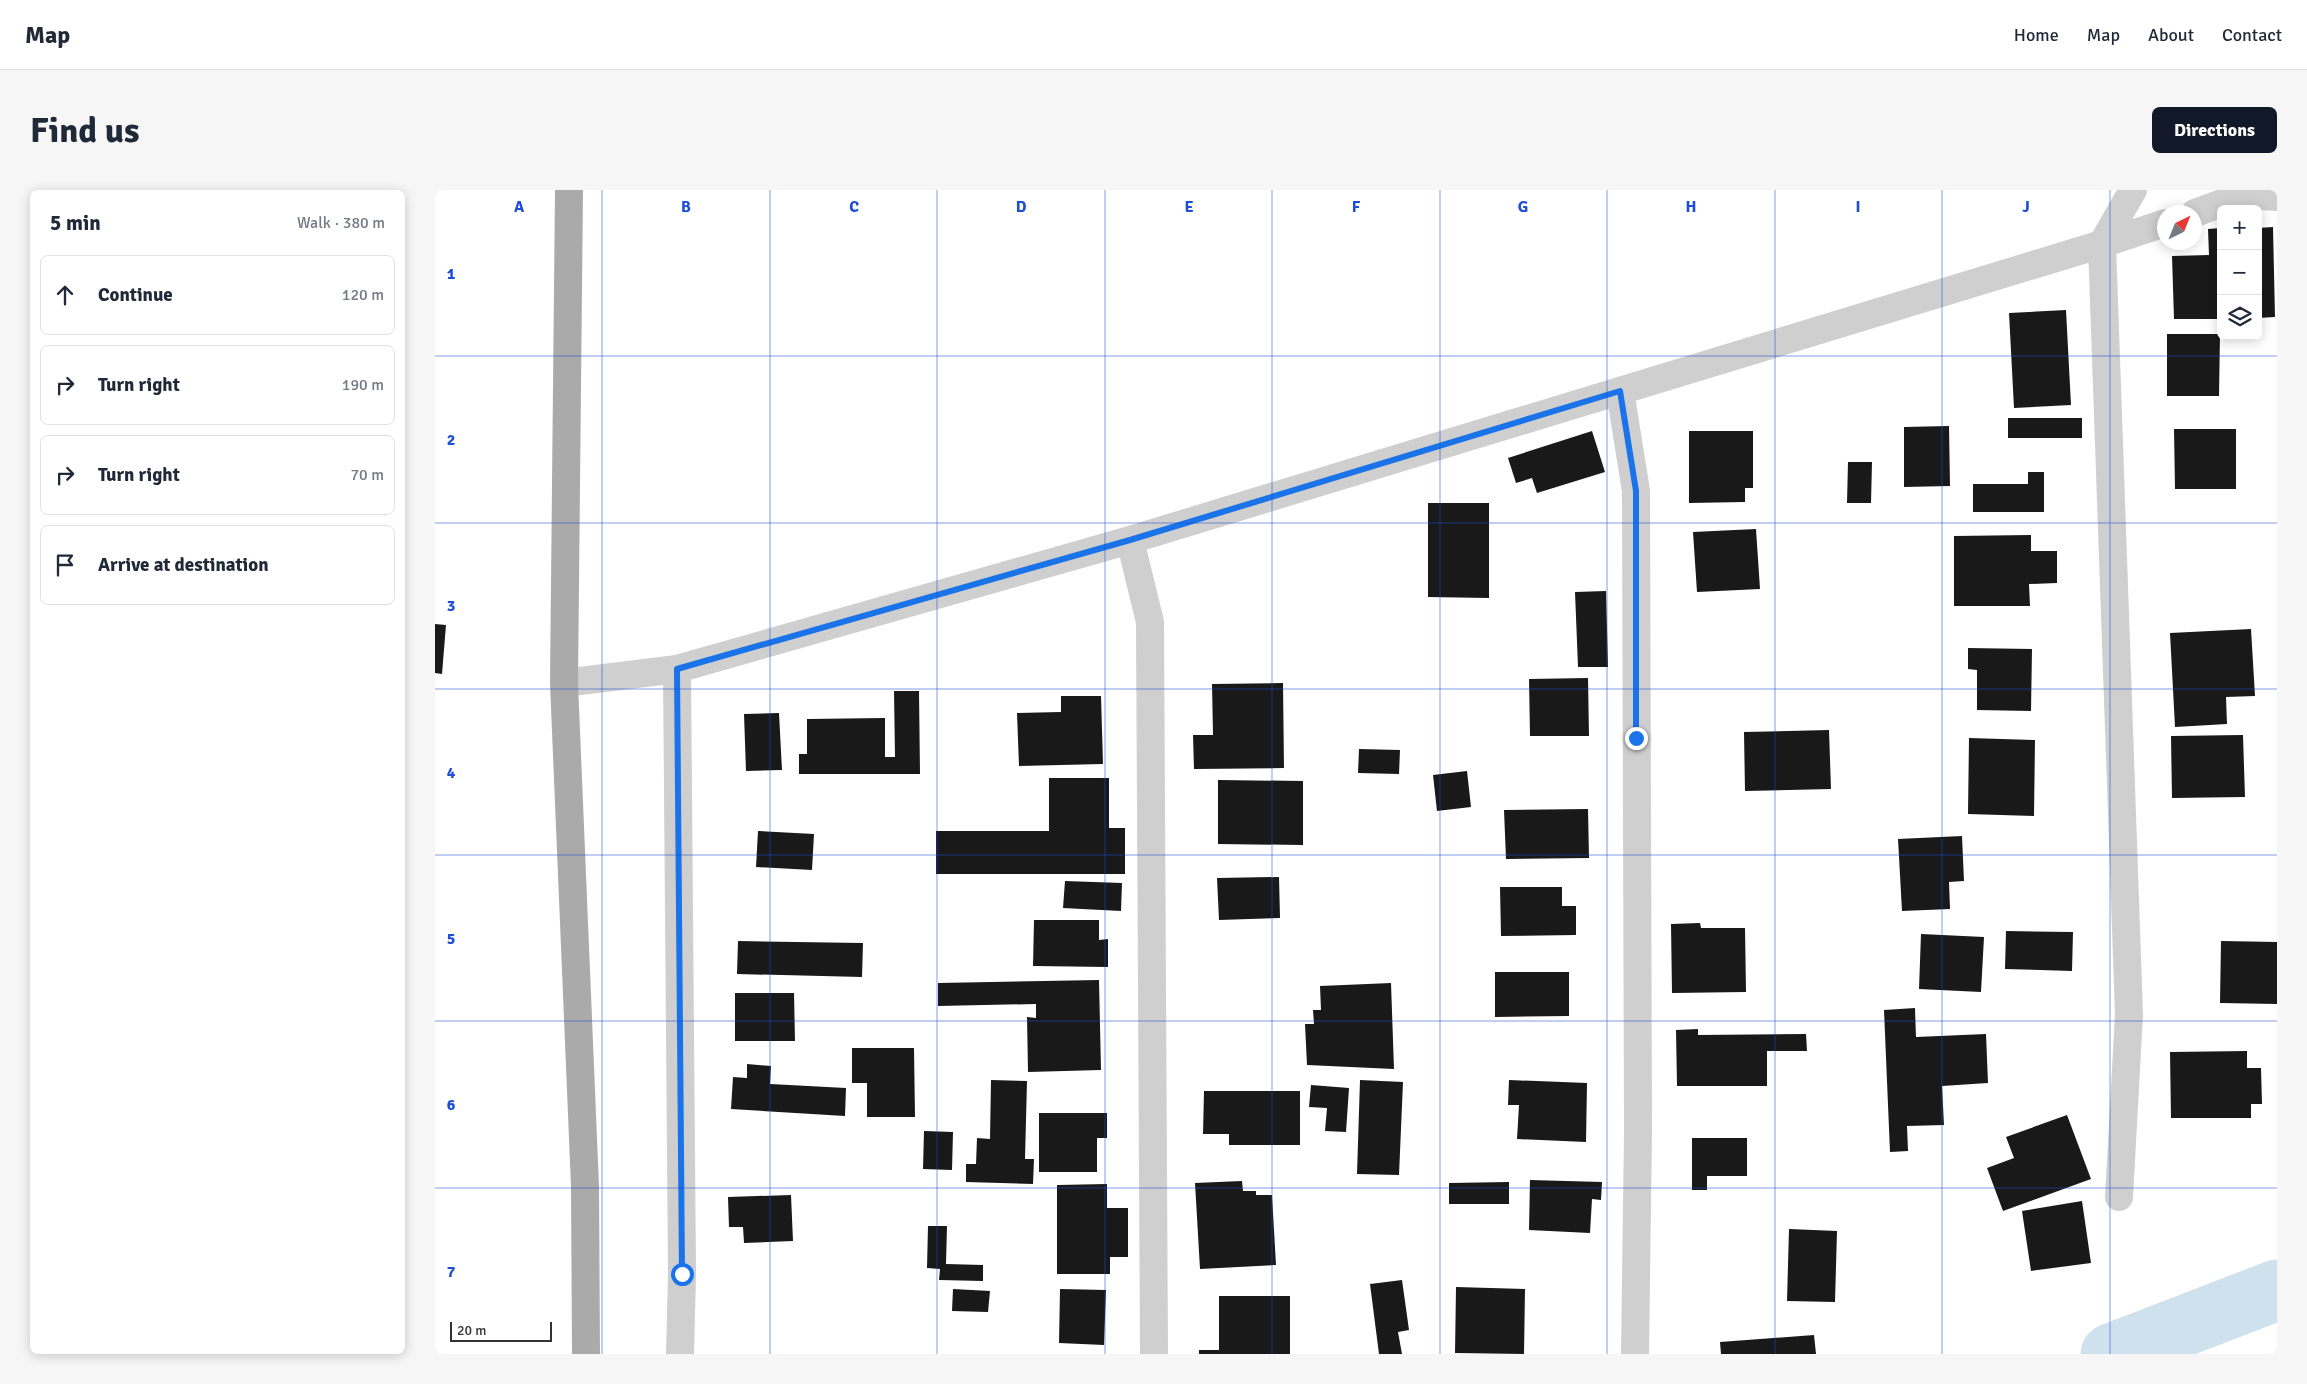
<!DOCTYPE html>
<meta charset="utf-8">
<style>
body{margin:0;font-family:Signika,sans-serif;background:#f6f6f7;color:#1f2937}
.controls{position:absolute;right:15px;top:15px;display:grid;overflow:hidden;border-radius:8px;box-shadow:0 2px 12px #0003}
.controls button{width:45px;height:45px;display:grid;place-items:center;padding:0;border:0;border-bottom:1px solid #e0e1e3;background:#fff;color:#1f2937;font:25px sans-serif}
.compass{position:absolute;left:1722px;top:15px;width:45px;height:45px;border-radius:50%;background:#fff;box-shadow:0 2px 12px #0003;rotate:43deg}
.scale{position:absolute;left:15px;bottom:12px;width:102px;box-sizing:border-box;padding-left:5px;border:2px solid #323232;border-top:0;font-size:14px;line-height:18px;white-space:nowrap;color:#323232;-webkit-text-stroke:4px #fff;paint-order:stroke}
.stop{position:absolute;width:15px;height:15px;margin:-11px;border:4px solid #1a73e8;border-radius:50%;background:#fff}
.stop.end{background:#1a73e8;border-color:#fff;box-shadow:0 1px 5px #0008}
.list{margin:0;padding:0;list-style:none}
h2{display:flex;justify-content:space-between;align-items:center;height:65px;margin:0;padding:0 20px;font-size:21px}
h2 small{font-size:16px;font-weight:400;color:#747a83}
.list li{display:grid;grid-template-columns:32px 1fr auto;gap:15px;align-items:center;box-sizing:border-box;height:80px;margin:0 10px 10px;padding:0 10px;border:1px solid #e0e1e3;border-radius:8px}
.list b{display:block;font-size:19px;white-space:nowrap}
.list em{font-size:16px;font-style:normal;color:#747a83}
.icon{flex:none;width:28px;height:28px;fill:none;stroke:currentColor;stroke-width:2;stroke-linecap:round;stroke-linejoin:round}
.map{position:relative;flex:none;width:1842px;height:1164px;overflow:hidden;border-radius:8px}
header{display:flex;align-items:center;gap:30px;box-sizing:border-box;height:70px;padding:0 25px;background:#fff;border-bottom:1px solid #e0e1e3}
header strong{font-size:24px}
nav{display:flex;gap:28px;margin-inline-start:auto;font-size:18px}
.intro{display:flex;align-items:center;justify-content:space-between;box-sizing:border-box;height:120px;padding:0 30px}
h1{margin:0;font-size:35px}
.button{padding:12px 22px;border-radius:8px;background:#111827;color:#fff;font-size:18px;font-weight:700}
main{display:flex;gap:30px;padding:0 30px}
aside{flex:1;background:#fff;border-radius:8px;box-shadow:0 2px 12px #0003}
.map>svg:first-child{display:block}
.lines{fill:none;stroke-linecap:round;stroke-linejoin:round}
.river{stroke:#cee1ec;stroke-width:61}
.building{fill:#191919}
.minor{stroke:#cfcfcf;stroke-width:28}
.major{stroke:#aaa;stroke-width:28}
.route{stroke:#1a73e8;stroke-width:6}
.grid{fill:none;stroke:#1d4ed8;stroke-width:1;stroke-opacity:0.55}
.grid-label{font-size:16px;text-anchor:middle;font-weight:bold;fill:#1d4ed8;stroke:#fff;stroke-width:5;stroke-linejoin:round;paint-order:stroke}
</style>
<header>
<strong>Map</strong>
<nav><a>Home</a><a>Map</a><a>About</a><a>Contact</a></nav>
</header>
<div class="intro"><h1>Find us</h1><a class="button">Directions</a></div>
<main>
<aside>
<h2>5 min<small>Walk · 380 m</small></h2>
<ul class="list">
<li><svg class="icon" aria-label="ahead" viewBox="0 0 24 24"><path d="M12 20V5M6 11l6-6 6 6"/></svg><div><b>Continue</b></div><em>120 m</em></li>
<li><svg class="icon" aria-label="right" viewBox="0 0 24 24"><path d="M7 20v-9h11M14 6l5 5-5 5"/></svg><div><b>Turn right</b></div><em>190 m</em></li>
<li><svg class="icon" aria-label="right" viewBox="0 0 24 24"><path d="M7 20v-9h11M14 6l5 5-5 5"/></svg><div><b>Turn right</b></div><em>70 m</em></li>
<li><svg class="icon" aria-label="arrive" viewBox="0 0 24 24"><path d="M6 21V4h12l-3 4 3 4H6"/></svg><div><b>Arrive at destination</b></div></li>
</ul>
</aside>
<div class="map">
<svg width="1842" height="1164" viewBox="0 0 1842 1164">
<rect width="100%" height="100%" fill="#fff"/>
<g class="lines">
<!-- river -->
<path class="river" d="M1676,1164l166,-64"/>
</g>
<!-- building -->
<path class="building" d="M1838,37l2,90 -17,1v-90z
M1786,38v91h-47l-2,-63 37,-1 -1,-26z
M1631,120l5,95 -57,3 -5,-95z
M1732,144h53l-1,62h-52z
M1573,228h74v20h-74z
M1514,236l1,60 -46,1v-60z
M1739,239h62v60h-61z
M1157,241l13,41 -68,21 -5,-15 -16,5 -8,-25z
M1254,241h64v57h-8v14l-56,1z
M1413,272h24l-1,41h-24z
M1593,282h16v40h-71v-28h55z
M993,313h61v95l-61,-1z
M1321,339l4,60 -63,3 -4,-60z
M1596,345v16h26v32l-28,1 1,22h-76v-70z
M1171,401l2,76h-30l-3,-75z
M0,434l11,1 -4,49 -7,-1z
M1816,439l4,67 -29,1 1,27 -52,3 -5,-94z
M1533,458l64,1 -1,62 -54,-1v-40l-9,-1z
M1153,488l1,58h-59l-1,-57z
M848,493l1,85 -90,1 -1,-34h20l-1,-51z
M459,501h25l1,83h-121v-20h8v-35l78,-1v39h10z
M626,506h40l2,68 -84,2 -2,-53 44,-1z
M344,523l3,57 -36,1 -2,-57z
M1394,540l2,59 -86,2 -1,-59z
M1808,545l2,62 -73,1 -1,-62z
M1534,548l66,2 -1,76 -66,-2z
M924,559l41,1 -1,24 -41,-1z
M1032,581l4,36 -34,4 -4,-36z
M614,588h60v50h16v46h-189v-43h113z
M783,590l85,1v64l-85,-1z
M1153,619l1,49 -83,1 -2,-49z
M323,641l56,3 -2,36 -56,-3z
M1527,646l2,45 -15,1 1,27 -48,2 -4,-72z
M844,687l1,41 -61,2 -2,-42z
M630,691l57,2 -1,28 -58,-3z
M1065,697h62v19h14v29l-75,1z
M599,730h65v20l9,-1v28l-75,-1z
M1265,733l1,5h44l1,64 -74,1 -1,-69z
M1571,741l67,1 -1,39 -67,-2z
M1486,744l63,3 -3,55 -62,-3z
M303,751l125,2 -1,34 -125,-3z
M1786,751l56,1v62l-57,-1z
M1060,782h74v44l-74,1z
M664,790l2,90 -73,2 -1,-55 9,1v-14l-98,2v-23z
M956,793l3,86 -87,-4 -2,-41h9l-1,-14h8l-1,-24z
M300,803h59l1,48h-60z
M1480,818l1,29 70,-3 2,49 -46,3 2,39 -37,1 1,25 -18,1 -6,-142z
M1263,839v6l108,-1 1,17h-40v35h-90l-1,-56z
M417,858h62l1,69h-48v-34h-15z
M1812,861v17h14l1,36h-11v14h-80l-1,-66z
M312,874l24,2 -1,18 76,4 -1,28 -114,-7 2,-32 14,1z
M556,890l36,1 -2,78h9l-1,25 -67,-2v-18h10l1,-26 13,1z
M925,890l43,2 -4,93 -42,-1z
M1074,890l78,3 -1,59 -69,-3 2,-34h-11z
M876,895l38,3 -3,44 -21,-1 2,-23 -18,-1z
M769,901h96v54h-71v-11h-26z
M604,923h68v25h-10v34h-58z
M1632,925l24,64 -88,32 -16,-43 27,-10 -8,-21z
M489,941l29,1 -1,38 -29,-1z
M1257,948h55v38h-40v14h-15z
M1095,990l72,2 -1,18 -9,-1 -2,34 -61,-3z
M807,991l1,10h13v4h16l4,70 -76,4 -5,-86z
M1074,992v22h-60v-21z
M672,994v24h21v49h-18v17h-53v-89z
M356,1005l2,46 -49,2 -1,-16h-14l-1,-30z
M1647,1011l9,62 -60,8 -9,-60z
M493,1036h19l-1,38 37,1v16l-44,-1 1,-11 -13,-1z
M1354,1039l48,2 -2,71 -48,-1z
M967,1090l7,50 -11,2 4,22h-23l-9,-70z
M1021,1097l69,2 -1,65 -69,-1z
M518,1099l37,2 -2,21 -36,-1z
M625,1099l46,1 -2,55 -45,-2z
M784,1106h71v58h-91v-4h20z
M1379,1145l2,19h-95l-1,-12z"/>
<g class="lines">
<!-- minor -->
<path class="minor" d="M1809,5l33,2
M1760,23l49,-18 8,-5
M1185,201l16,100 2,641 -3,222
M695,350l20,82 4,732
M242,479l5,605 -2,80
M129,493l113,-14 453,-129 972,-296 63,-21
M1684,1007l10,-183 -27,-770 31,-54"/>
<!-- major -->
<path class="major" d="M134,0l-5,493 21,503 1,168"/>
</g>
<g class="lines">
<!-- route -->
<path class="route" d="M247,1084l-5,-605 453,-129 490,-149 16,100v247"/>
</g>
<!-- grid -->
<path class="grid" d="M167,0v1164M335,0v1164M502,0v1164M670,0v1164M837,0v1164M1005,0v1164M1172,0v1164M1340,0v1164M1507,0v1164M1675,0v1164M0,166h1842M0,333h1842M0,499h1842M0,665h1842M0,831h1842M0,998h1842"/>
<g class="grid-label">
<text x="84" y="22">A</text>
<text x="251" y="22">B</text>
<text x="419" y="22">C</text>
<text x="586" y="22">D</text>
<text x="754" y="22">E</text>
<text x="921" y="22">F</text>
<text x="1088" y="22">G</text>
<text x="1256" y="22">H</text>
<text x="1423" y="22">I</text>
<text x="1591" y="22">J</text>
<text x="16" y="89">1</text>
<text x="16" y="255">2</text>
<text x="16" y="421">3</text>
<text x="16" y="588">4</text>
<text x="16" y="754">5</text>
<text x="16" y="920">6</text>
<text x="16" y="1087">7</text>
</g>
</svg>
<div class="controls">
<button>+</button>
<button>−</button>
<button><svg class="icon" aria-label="layers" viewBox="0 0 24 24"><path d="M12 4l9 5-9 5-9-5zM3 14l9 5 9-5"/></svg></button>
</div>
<svg class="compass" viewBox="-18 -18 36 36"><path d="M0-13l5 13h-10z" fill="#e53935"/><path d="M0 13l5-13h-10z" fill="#747a83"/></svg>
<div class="scale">20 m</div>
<div class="stop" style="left:247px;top:1084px"></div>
<div class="stop end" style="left:1201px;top:548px"></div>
</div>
</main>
